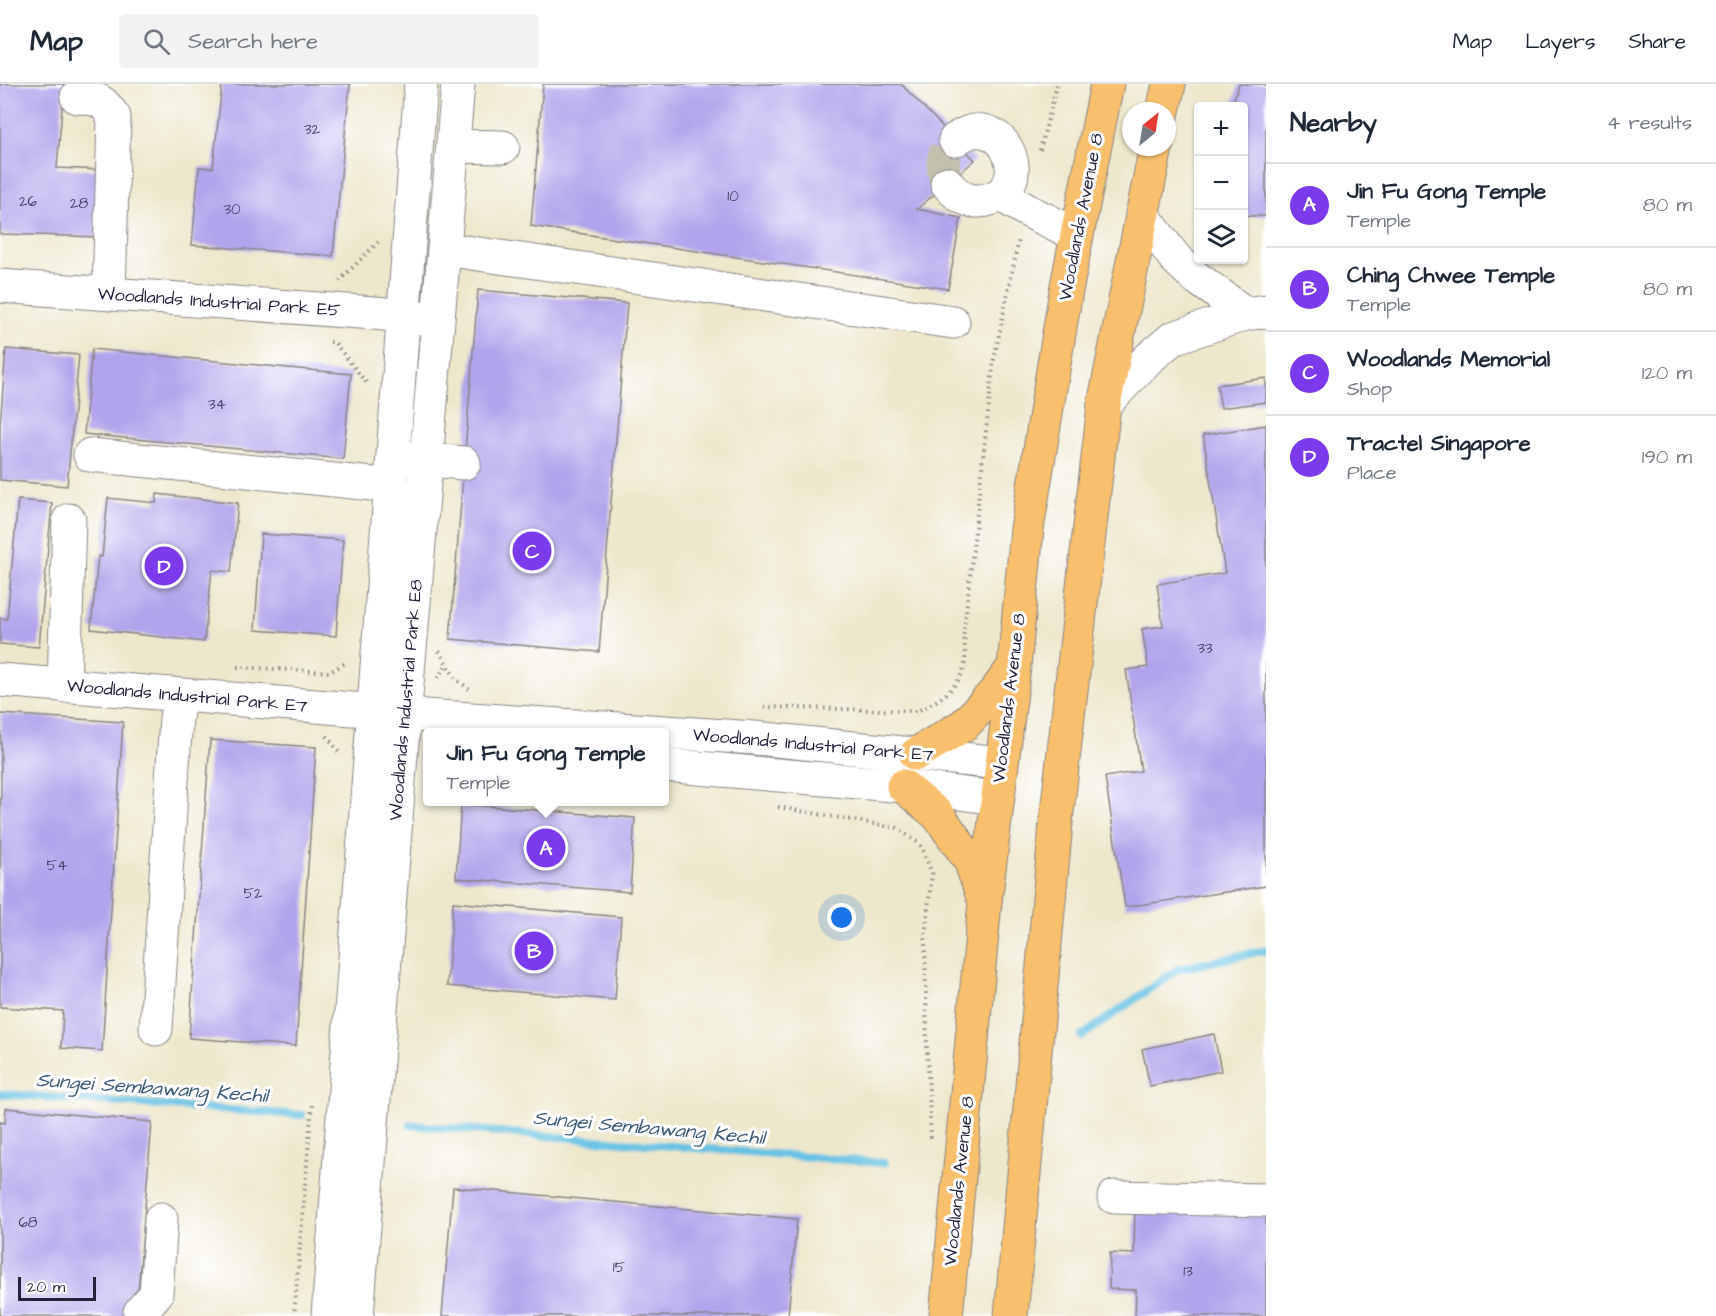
<!DOCTYPE html>
<meta charset="utf-8">
<style>
body{margin:0;font-family:"Architects Daughter",sans-serif;background:#f2f2f3;color:#1f2937}
.controls{position:absolute;right:18px;top:18px;display:grid;overflow:hidden;border-radius:6px;box-shadow:0 2px 4px #0004}
.controls button{width:54px;height:54px;display:grid;place-items:center;padding:0;border:0;border-bottom:2px solid #e0e1e3;background:#fff;color:#1f2937;font:30px sans-serif}
.compass{position:absolute;left:1122px;top:18px;width:54px;height:54px;border-radius:50%;background:#fff;box-shadow:0 2px 4px #0004;rotate:30deg}
.scale{position:absolute;left:18px;bottom:15px;width:78px;box-sizing:border-box;padding-left:6px;border:3px solid #22223b;border-top:0;font-size:16px;line-height:21px;white-space:nowrap;color:#22223b;-webkit-text-stroke:4px #fff;paint-order:stroke}
.you{position:absolute;left:842px;top:834px;width:21px;height:21px;margin:-15px;border:4px solid #fff;border-radius:50%;background:#1a73e8;box-shadow:0 0 0 9px #1a73e833}
.badge{display:grid;place-items:center;width:39px;height:39px;border-radius:50%;background:#7c3aed;color:#fff;font-size:20px;font-weight:700}
.pin{position:absolute;translate:-50% -50%;border:3px solid #fff;box-shadow:0 2px 6px #0006}
.popup{position:absolute;left:423px;top:644px;width:246px;height:78px;box-sizing:border-box;display:grid;place-content:center;border-radius:6px;background:#fff;filter:drop-shadow(0 2px 4px #0005);font-size:20px;white-space:nowrap;color:#747a83}
.popup b{font-size:22px;color:#1f2937}
.popup::after{content:'';position:absolute;left:50%;top:100%;margin-left:-12px;border:12px solid transparent;border-top-color:#fff}
.list{margin:0;padding:0;list-style:none}
h2{display:flex;justify-content:space-between;align-items:center;height:78px;margin:0;padding:0 24px;font-size:26px}
h2 small{font-size:20px;font-weight:400;color:#747a83}
.list li{display:grid;grid-template-columns:39px 1fr auto;gap:18px;align-items:center;box-sizing:border-box;height:84px;padding:0 24px;border-top:2px solid #e0e1e3}
.list b{display:block;font-size:22px;white-space:nowrap}
.list p{margin:0;font-size:20px;white-space:nowrap;color:#747a83}
.list em{font-size:20px;font-style:normal;color:#747a83}
.icon{flex:none;width:33px;height:33px;fill:none;stroke:currentColor;stroke-width:2;stroke-linecap:round;stroke-linejoin:round}
.map{position:relative;flex:none;width:1266px;height:1232px;overflow:hidden}
header{display:flex;align-items:center;gap:36px;box-sizing:border-box;height:84px;padding:0 30px;background:#fff;border-bottom:2px solid #e0e1e3}
header strong{font-size:28px}
nav{display:flex;gap:33px;margin-inline-start:auto;font-size:21px}
.search{width:420px;height:54px;background:#f2f2f3;display:flex;align-items:center;gap:15px;box-sizing:border-box;padding:0 21px;border-radius:6px;color:#747a83;font-size:22px}
main{display:flex}
aside{flex:1;background:#fff}
.map>svg:first-child{display:block}
.lines{fill:none;stroke-linecap:round;stroke-linejoin:round}
.stream{stroke:#67c2e4;stroke-width:8}
.building{fill:#b1a4ec}
.minor-tunnel{stroke:#c4c0ae;stroke-width:33;stroke-dasharray:33 16;stroke-linecap:butt}
.minor-casing{stroke:#888483;stroke-width:35}
.major-casing{stroke:#888483;stroke-width:35}
.path{stroke:#888483;stroke-width:4;stroke-dasharray:1.5 4.5;stroke-linecap:butt}
.minor{stroke:#fff;stroke-width:33}
.major{stroke:#f8bf6c;stroke-width:33}
.labels{text-anchor:middle;dominant-baseline:central;stroke-width:6;stroke-linejoin:round;paint-order:stroke}
.number-label{font-size:15px;fill:#464267}
.street-label{font-size:18px;fill:#22223b;stroke:#fff}
.water-label{font-size:20px;font-style:italic;fill:#3a5a76;stroke:#fff}
</style>
<header>
<strong>Map</strong>
<div class="search"><svg class="icon" aria-label="search" viewBox="0 0 24 24"><circle cx="10" cy="10" r="6"/><path d="M15 15l6 6"/></svg>Search here</div>
<nav><a>Map</a><a>Layers</a><a>Share</a></nav>
</header>
<main>
<div class="map">
<svg width="1266" height="1232" viewBox="0 0 1266 1232">
<rect width="100%" height="100%" fill="#fff"/>
<filter id="ink" filterUnits="userSpaceOnUse"><feTurbulence type="fractalNoise" baseFrequency=".0167" numOctaves="2"/><feDisplacementMap in="SourceGraphic" scale="12" xChannelSelector="R" yChannelSelector="G"/><feConvolveMatrix kernelMatrix="1 2 1 2 8 2 1 2 1" color-interpolation-filters="sRGB"/></filter>
<filter id="wash" filterUnits="userSpaceOnUse"><feTurbulence type="fractalNoise" baseFrequency=".008" numOctaves="4" result="noise"/><feDisplacementMap in="SourceGraphic" scale="24" xChannelSelector="R" yChannelSelector="G"/><feGaussianBlur stdDeviation="1.35" result="paint"/><feColorMatrix in="noise" values="0 0 0 0 0 0 0 0 0 0 0 0 0 0 0 0 0 1.4 0 .05"/><feComposite in="paint" operator="in"/></filter>
<g filter="url(#wash)">
<rect width="100%" height="100%" fill="#ede7cb"/>
<g class="lines">
<!-- stream -->
<path class="stream" d="M1082,952l96,-67 88,-19
M0,1010l302,21
M411,1041l473,38"/>
</g>
<g id="blocks">
<!-- building -->
<path class="building" d="M0,0h64l-7,84 46,2 -2,67 -101,-3z
M222,0h128l-17,172 -141,-11 7,-78 14,1z
M543,0h358l74,76 -58,49 44,9 -13,71 -417,-63z
M1239,0h27v132h-22v-110h-12z
M478,206l149,13 -28,349 -149,-13z
M6,265l73,6 -12,131 -67,-6v-55z
M92,265l259,25 -8,85 -259,-25z
M1266,294v24l-45,6 -4,-23z
M1266,341v461l-141,21 -20,-130 36,-6 -15,-101 22,-3 -6,-38 21,-3 -6,-42 68,-11 -22,-138z
M157,410l81,9 -7,69 -19,-2 -8,72 -113,-13 7,-73 4,1 6,-59 48,5z
M18,416l34,3 -13,144 -39,-3v-26l7,1z
M261,450l82,6 -7,96 -81,-6z
M1,630l122,8 -21,329 -41,-3 2,-37 -63,-4z
M210,656l106,7 -20,299 -107,-8z
M461,720l174,14 -5,74 -174,-14z
M453,818l168,15 -6,83 -168,-14z
M1214,950l7,37 -71,15 -8,-37z
M6,1024l146,14 -16,194h-136v-194l5,1z
M453,1103l344,32 -9,97h-346z
M1135,1119l131,5v108h-131l1,-26 -27,-1 1,-36 24,1z"/>
</g>
</g>
<g filter="url(#ink)">
<use href="#blocks" fill-opacity="0" stroke="#888483" stroke-width="1.5"/>
<g class="lines">
<!-- minor-tunnel -->
<path class="minor-tunnel" d="M947,99c-6,-15 -6,-31 8,-43"/>
<!-- minor casing -->
<g class="minor-casing">
<path id="minor" d="M77,13c22,2 25,2 37,20l-5,177
M453,62l50,1
M947,99c7,10 19,19 31,18 65,-4 26,-100 -23,-61
M1000,110l26,16 51,25
M1142,130l33,44 19,18 52,38
M444,165l509,73
M0,202l374,27 50,5
M1104,321l44,-46 25,-21 73,-24 20,-3
M90,371l302,31
M406,374l58,5
M0,596l352,29 53,2 20,5 330,22 246,25
M64,602l5,-166
M664,681l239,21 94,12
M156,945l20,-311 4,-23
M1114,1113l152,3
M140,1232v-4l16,-18 5,-75
M328,1232l93,-1232
M357,1232l44,-561 57,-671"/>
</g>
<!-- major casing -->
<g class="major-casing">
<path id="major" d="M1163,27l6,-27
M916,670l48,-29 32,-34 17,-23
M903,702l35,29 32,45 13,37
M946,1232l39,-414 29,-235 13,-138 39,-238 41,-207
M1011,1232l46,-504 47,-407 52,-258"/>
</g>
<!-- path -->
<path class="path" d="M1040,66l17,-66
M339,197l39,-39
M330,258h4l34,43
M439,567l17,28 13,10
M237,583l93,5 17,-10
M438,594l9,-15
M764,623l153,4c22,-10 43,-23 48,-48 1,-10 -1,-23 -1,-33l30,-271 25,-120
M327,652l13,18
M778,723l119,21 23,16 12,29 -7,63 2,112 4,90
M294,1232l18,-212"/>
<!-- minor -->
<use href="#minor" class="minor"/>
<!-- major -->
<use href="#major" class="major"/>
</g>
</g>
<g class="labels">
<!-- number labels -->
<g class="number-label">
<text x="312" y="45">32</text>
<text x="733" y="112">10</text>
<text x="28" y="117">26</text>
<text x="79" y="119">28</text>
<text x="232" y="125">30</text>
<text x="217" y="320">34</text>
<text x="1205" y="564">33</text>
<text x="57" y="781">54</text>
<text x="253" y="809">52</text>
<text x="28" y="1138">68</text>
<text x="619" y="1183">15</text>
<text x="1188" y="1187">13</text>
</g>
<!-- street labels -->
<g class="street-label">
<text transform="translate(1081 133) rotate(-79)">Woodlands Avenue 8</text>
<text transform="translate(219 218) rotate(4)">Woodlands Industrial Park E5</text>
<text transform="translate(187 612) rotate(5)">Woodlands Industrial Park E7</text>
<text transform="translate(1009 614) rotate(-83)">Woodlands Avenue 8</text>
<text transform="translate(406 616) rotate(-85)">Woodlands Industrial Park E8</text>
<text transform="translate(813 661) rotate(5)">Woodlands Industrial Park E7</text>
<text transform="translate(959 1097) rotate(-84)">Woodlands Avenue 8</text>
</g>
<!-- water labels -->
<g class="water-label">
<text transform="translate(152 1004) rotate(4)">Sungei Sembawang Kechil</text>
<text transform="translate(649 1044) rotate(5)">Sungei Sembawang Kechil</text>
</g>
</g>
</svg>
<div class="controls">
<button>+</button>
<button>−</button>
<button><svg class="icon" aria-label="layers" viewBox="0 0 24 24"><path d="M12 4l9 5-9 5-9-5zM3 14l9 5 9-5"/></svg></button>
</div>
<svg class="compass" viewBox="-18 -18 36 36"><path d="M0-13l5 13h-10z" fill="#e53935"/><path d="M0 13l5-13h-10z" fill="#747a83"/></svg>
<div class="scale">20 m</div>
<div class="you"></div>
<div class="pin badge" style="left:546px;top:764px">A</div>
<div class="popup"><b>Jin Fu Gong Temple</b>Temple</div>
<div class="pin badge" style="left:534px;top:867px">B</div>
<div class="pin badge" style="left:532px;top:467px">C</div>
<div class="pin badge" style="left:164px;top:482px">D</div>
</div>
<aside>
<h2>Nearby<small>4 results</small></h2>
<ul class="list">
<li><span class="badge">A</span><div><b>Jin Fu Gong Temple</b><p>Temple</p></div><em>80 m</em></li>
<li><span class="badge">B</span><div><b>Ching Chwee Temple</b><p>Temple</p></div><em>80 m</em></li>
<li><span class="badge">C</span><div><b>Woodlands Memorial</b><p>Shop</p></div><em>120 m</em></li>
<li><span class="badge">D</span><div><b>Tractel Singapore</b><p>Place</p></div><em>190 m</em></li>
</ul>
</aside>
</main>
